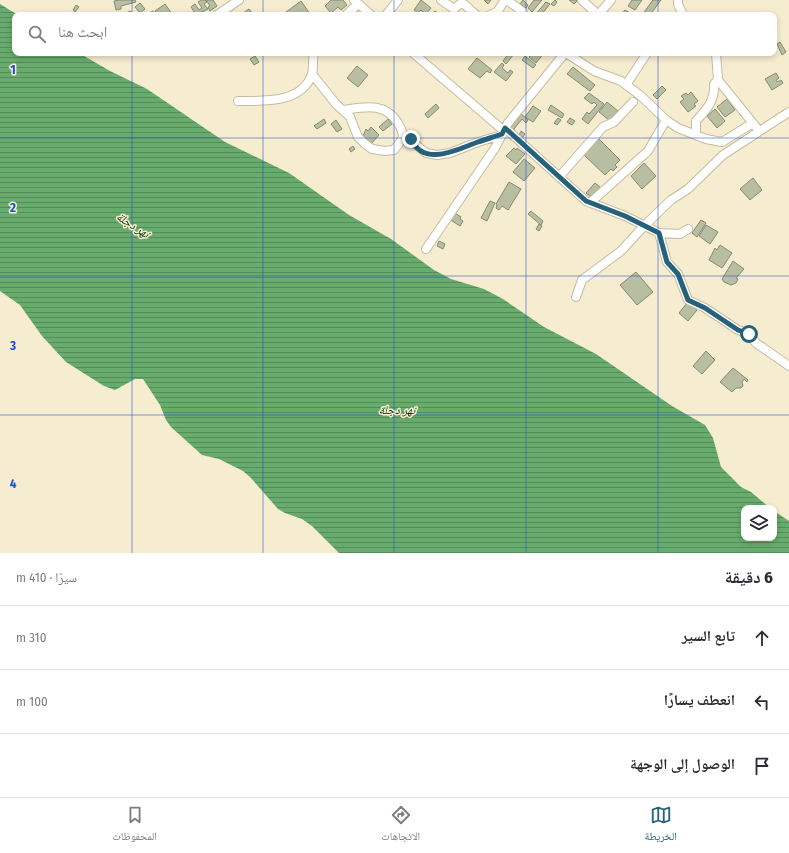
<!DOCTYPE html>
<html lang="ar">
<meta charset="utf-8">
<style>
body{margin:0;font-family:"Fira Sans Condensed","Noto Naskh Arabic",sans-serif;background:#f7f7f7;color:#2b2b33;direction:rtl}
.controls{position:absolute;right:12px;bottom:12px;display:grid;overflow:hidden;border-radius:8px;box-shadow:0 2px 6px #0003}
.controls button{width:36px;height:36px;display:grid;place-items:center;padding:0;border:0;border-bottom:1px solid #e1e1e2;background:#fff;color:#2b2b33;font:20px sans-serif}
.stop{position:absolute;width:12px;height:12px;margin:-9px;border:3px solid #26617a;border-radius:50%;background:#fff}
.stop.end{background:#26617a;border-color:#fff;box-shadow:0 1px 4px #0008}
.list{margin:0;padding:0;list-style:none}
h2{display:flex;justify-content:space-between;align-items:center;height:52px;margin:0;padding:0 16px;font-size:17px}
h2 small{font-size:13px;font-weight:400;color:#7c7c81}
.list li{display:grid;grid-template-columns:26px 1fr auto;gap:12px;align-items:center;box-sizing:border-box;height:64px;padding:0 16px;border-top:1px solid #e1e1e2}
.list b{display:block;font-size:15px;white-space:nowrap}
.list em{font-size:13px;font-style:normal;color:#7c7c81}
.icon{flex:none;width:22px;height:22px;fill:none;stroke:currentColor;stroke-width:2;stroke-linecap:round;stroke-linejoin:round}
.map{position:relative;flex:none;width:789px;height:553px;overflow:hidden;direction:ltr}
.search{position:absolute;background:#fff;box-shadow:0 2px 6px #0003;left:12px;right:12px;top:12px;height:44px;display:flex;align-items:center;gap:10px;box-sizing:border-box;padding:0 14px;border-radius:8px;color:#7c7c81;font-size:15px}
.sheet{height:244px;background:#fff}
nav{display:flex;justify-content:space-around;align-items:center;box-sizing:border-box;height:56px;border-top:1px solid #e1e1e2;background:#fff;font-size:11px;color:#7c7c81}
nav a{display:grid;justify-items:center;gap:2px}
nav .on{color:#26617a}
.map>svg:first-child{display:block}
.water{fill:url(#water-rules)}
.building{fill:#b7bea2;stroke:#858b71}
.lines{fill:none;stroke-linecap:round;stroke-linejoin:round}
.minor-casing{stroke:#c5bca0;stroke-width:10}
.minor{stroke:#fff;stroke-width:8}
.route{stroke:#26617a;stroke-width:5}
.grid{fill:none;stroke:#1d4ed8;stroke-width:1;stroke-opacity:0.55}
.labels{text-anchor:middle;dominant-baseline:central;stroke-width:3;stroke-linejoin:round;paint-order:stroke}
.water-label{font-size:12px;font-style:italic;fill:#03380e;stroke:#f6ecd0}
.grid-label{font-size:13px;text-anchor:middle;font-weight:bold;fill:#1d4ed8;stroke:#f6ecd0;stroke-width:3;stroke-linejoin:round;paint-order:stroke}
</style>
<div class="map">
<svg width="789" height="553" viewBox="0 0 789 553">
<defs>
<pattern id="water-rules" width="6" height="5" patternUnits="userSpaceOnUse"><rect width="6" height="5" fill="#67ac6d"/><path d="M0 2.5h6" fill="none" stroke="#568d5a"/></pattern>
</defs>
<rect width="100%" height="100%" fill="#f6ecd0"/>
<!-- water -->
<path class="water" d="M0,4l18,11h-3v38h64l31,18 37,18 78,53 64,31 60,42 42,24 43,31 17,9 33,10 19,10 41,28 52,27 76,52 33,19 8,13 8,29 20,20 10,5 19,16h-26v30h30v-27l15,10v32h-450l-27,-27 -10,-7 -17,-6 -7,-4 -27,-31 -8,-7 -24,-12 -17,-4 -31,-28 -5,-7 -6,-15 -17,-26h-8l-20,11 -11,-4 -38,-24 -24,-26 -22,-31 -20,-14z"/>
<!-- building -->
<path class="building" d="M119,0h16l1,2 -15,4v3l-5,1 -2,-9z
M201,0h4l2,2 -3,2 4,5 -12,6 -5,-8 4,-3 4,6 3,-2 -4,-6z
M206,0h7l4,6 -7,5 -2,-4 2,-1z
M331,0h12l4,5 -6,5 -3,-3 -7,6 -6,-7z
M421,0l10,8 -6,7h-3l2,-2 -3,-3 -3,3 -4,-3z
M484,0h7l-3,4z
M523,0l5,5 -2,3 -6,-4z
M534,0h8l-10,12 -4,-4z
M555,0l2,2 -3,4 -3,-2z
M569,0h7l1,1 -3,3z
M632,0h10l-7,10 -7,-4z
M653,0h8l-11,15h-8z
M301,1l9,13 -28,1z
M546,2l4,2 -9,11h-6z
M140,3l5,6 -5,4 -5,-6z
M165,4l7,10 -14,1 -3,-4z
M76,5l3,2 -4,5 -2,-2z
M249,9l5,6h-14z
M625,10l7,4v1h-11z
M129,11l5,2 -1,2h-5z
M153,11l2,4h-5l-1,-2z
M435,11l5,4h-9z
M780,42l6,10 -4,3 -5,-11z
M509,53l5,1 -8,10 -3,-3z
M533,53h11l-8,10 -7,-6z
M255,56l4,6 -5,3 -4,-6z
M525,56l11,9 -3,3 -11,-8z
M477,58l15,12 -2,3 -3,-2 -7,7 -12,-9z
M502,63l2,2 -2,3 6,5 2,-3 3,2 -7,9 -12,-9z
M357,66l11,9 -10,12 -11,-9z
M573,67l22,18 -5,6 -23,-17z
M776,73l3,5 -3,2 1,2 4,-2 2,3 -11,7 -7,-11z
M662,86l4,4 -9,9 -4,-4z
M691,92l7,9 -4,3 2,2 -8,6 -8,-10 4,-3 -3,-3 5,-3 2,2z
M589,93l15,11 -16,20 -6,-5 5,-7 2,2 8,-9 -3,-3 -2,2 -8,-6z
M727,99l8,11 -10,7 -8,-10z
M607,102l11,9 -8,10 -11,-9z
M436,104l3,4 -11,10 -3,-4z
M551,105l13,9 -2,4 -14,-8z
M533,106l8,5 -8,11 -8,-5z
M715,109l10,12 -8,7 -10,-12z
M520,113l8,7 -2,3 -4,-4 -8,10 1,3 -6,-5z
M558,118l3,2 -4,5 -3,-2z
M570,118l5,3 -3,4 -5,-3z
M324,119l2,4 -9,6 -3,-3z
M388,119l4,5 -9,7 -4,-4z
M336,120l6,9 -5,3 -6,-8z
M371,127l8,8 -8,9 -8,-8 3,-7 2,2z
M521,131l4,3 -2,3 -4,-2z
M598,138l22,22 -5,5 2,2 -4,4 -2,-2 -6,6 -22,-21z
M353,146l2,3 -4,3 -2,-3z
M514,148l2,2 1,-2 8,6 -9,10 -10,-8z
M524,159l11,9 -11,13 -11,-9z
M644,163l12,13 -14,13 -11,-13z
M753,178l9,12 -12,10 -10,-11z
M509,182l12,7 -13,21 -6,-4 -3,4 -3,-2 1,-3 -1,-1z
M595,183l6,5 -9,10 -6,-5z
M490,201l5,2 -8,18 -6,-3z
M452,211l9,6 -1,2 3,2 -3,5 -11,-7z
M531,211l12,10 -2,4 -13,-11z
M701,220l5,3 -9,14 -5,-4z
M539,224l3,2 -3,5 -3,-2z
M706,225l12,7 -8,12 -11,-8z
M439,241l6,3 -2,5 -6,-3z
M720,245l12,8 -10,15 -13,-8 6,-12 2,2z
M733,261l11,8 -8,9 2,1 -2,4 -5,2 -7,-3 -2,-3z
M636,272l17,20 -16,13 -17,-20z
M687,303l10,7 -9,11 -9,-8z
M706,351l9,9 -13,14 -9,-8z
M733,368l15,12 -1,2 -3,-3 -2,3 1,4 -2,2h-5l-4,4 -12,-10z"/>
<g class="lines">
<!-- minor casing -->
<g class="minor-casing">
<path id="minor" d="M354,0l17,15
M441,0l13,9 6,-5h4l12,11
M507,0l16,12
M582,0l16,15
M678,0v4l5,11
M217,15l22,-15
M346,15l12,-11
M386,15l12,-15
M490,15l7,-3 8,-12
M598,15l13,-15
M413,53l91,78
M566,53l28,18 27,10 20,15 25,24 12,8 28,11 16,3 31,-19
M716,53l2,27 38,47
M312,74l24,30 14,13 8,20 7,7 7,5 13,2 9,-1 9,-12c0,-5 -2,-10 -5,-15 -13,-21 -33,-16 -54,-13
M626,85l21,-32
M238,101c24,0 64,3 74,-27 2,-6 0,-14 2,-21
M505,128l81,73 39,15 34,17 21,1 8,-5
M403,134l23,19 11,2 13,-2 28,-11 24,-7
M696,135v-14c11,-12 19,-20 18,-37l4,-4
M559,177l44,-50 11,-5 19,-20
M590,203l58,-52 18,-31
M659,233l8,29 11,12 10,26 17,8 33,22 11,4 7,9 33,23
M426,249l69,-101 13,-25 57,-70
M576,297l6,-17 39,-29 23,-25 27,-26 17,-11 35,-34 66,-43"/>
</g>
<!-- minor -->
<use href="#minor" class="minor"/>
</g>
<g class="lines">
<!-- route -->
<path class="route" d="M411,139c13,29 47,10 67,3 8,-3 16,-5 24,-8l3,-6 81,73 39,15 34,17 8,29 11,12 10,26 17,8 33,22 11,4"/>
</g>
<!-- grid -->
<path class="grid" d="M132,0v15M263,0v15M394,0v15M526,0v15M658,0v15M132,53v500M263,53v500M394,53v500M526,53v500M658,53v500M0,138h789M0,276h789M0,415h789"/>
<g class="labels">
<!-- water labels -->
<g class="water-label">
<text transform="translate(133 225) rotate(33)">نهر دجلة</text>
<text x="397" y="410">نهر دجلة</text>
</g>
</g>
<g class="grid-label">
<text x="13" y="74">1</text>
<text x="13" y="212">2</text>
<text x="13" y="350">3</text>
<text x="13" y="488">4</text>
</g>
</svg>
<div class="controls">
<button><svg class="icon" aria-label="layers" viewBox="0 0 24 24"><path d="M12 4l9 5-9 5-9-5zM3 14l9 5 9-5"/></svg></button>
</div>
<div class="stop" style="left:749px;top:334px"></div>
<div class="stop end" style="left:411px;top:139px"></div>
<div class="search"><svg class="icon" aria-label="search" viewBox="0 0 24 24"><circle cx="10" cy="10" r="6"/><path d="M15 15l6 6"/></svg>ابحث هنا</div>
</div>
<section class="sheet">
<h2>6 دقيقة<small>سيرًا · 410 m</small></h2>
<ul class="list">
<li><svg class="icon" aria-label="ahead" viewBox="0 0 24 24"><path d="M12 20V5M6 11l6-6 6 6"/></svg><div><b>تابع السير</b></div><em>310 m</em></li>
<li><svg class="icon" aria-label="left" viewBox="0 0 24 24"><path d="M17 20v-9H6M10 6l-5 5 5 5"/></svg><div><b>انعطف يسارًا</b></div><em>100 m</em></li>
<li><svg class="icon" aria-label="arrive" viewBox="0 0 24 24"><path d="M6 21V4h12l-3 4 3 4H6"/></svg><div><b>الوصول إلى الوجهة</b></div></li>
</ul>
</section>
<nav>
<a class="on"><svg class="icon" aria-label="map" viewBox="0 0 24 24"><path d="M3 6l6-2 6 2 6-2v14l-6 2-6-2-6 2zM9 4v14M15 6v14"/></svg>الخريطة</a>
<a><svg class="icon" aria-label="directions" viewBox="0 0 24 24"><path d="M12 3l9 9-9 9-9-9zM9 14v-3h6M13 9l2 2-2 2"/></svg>الاتجاهات</a>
<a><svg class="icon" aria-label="saved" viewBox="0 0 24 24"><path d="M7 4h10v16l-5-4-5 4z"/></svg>المحفوظات</a>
</nav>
